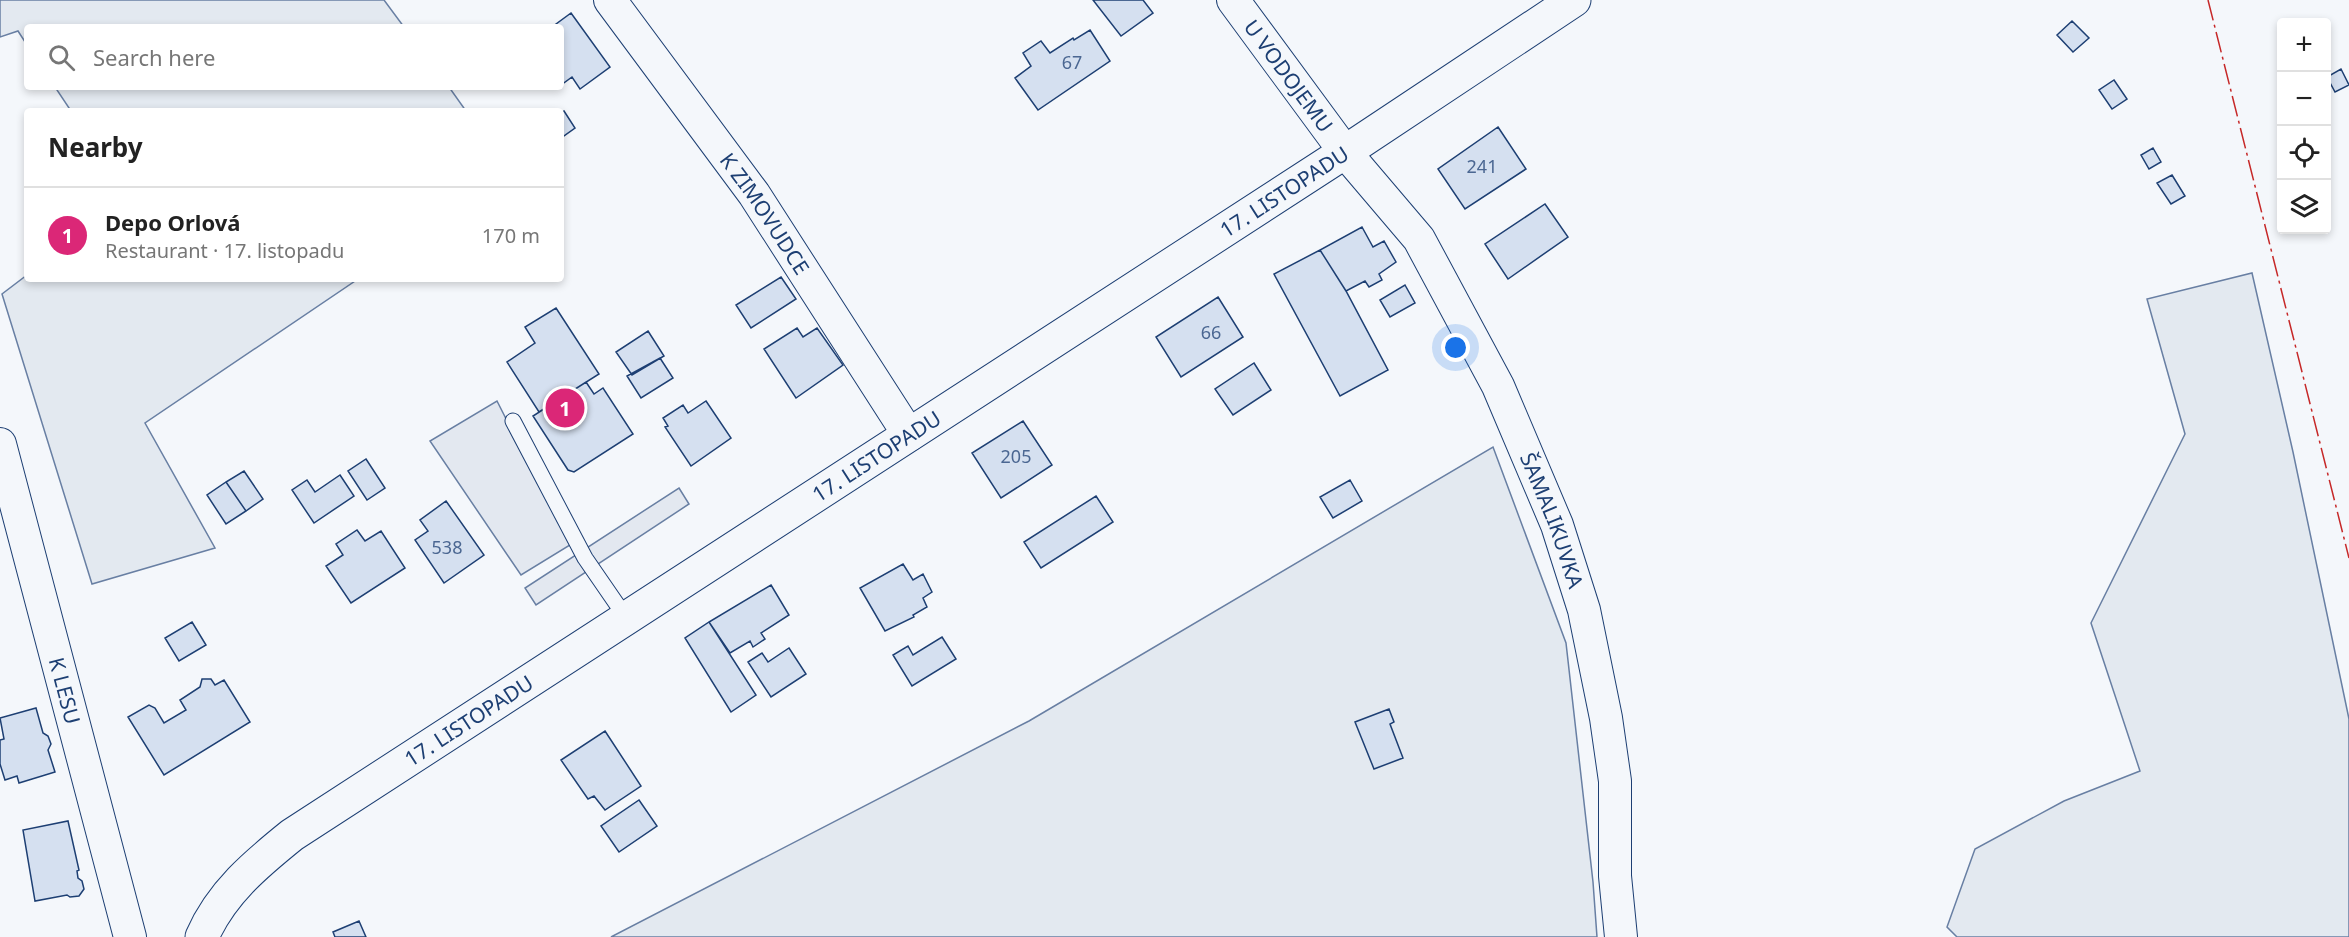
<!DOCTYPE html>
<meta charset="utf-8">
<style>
body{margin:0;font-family:"Noto Sans",sans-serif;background:#f6f6f6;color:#222}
.controls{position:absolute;right:18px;top:18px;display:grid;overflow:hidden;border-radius:6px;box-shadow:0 3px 9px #0003}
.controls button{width:54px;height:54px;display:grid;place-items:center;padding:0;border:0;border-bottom:2px solid #e0e0e0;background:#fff;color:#222;font:30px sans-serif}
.you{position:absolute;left:1456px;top:348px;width:21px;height:21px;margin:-15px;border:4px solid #fff;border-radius:50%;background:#1a73e8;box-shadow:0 0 0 9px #1a73e833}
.badge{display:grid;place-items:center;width:39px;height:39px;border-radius:50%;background:#db2777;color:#fff;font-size:20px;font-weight:700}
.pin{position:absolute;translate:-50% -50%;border:3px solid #fff;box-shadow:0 2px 6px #0006}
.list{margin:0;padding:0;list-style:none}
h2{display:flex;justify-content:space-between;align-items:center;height:78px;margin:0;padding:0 24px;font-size:26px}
h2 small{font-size:20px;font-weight:400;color:#767676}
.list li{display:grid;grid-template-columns:39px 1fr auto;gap:18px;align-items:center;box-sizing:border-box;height:96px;padding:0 24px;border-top:2px solid #e0e0e0}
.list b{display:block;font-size:22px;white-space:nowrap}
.list p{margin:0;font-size:20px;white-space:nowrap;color:#767676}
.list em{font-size:20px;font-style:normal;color:#767676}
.icon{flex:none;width:33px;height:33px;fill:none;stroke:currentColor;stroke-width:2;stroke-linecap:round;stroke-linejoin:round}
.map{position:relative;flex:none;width:2349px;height:937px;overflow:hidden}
.search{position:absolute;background:#fff;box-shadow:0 3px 9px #0003;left:24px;top:24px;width:540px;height:66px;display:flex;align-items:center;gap:15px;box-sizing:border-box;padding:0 21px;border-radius:6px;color:#767676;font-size:22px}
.panel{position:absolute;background:#fff;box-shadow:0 3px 9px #0003;left:24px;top:108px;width:540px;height:174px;border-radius:6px}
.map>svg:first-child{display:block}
.green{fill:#e3e9f0;stroke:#687fa3;stroke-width:1.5}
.parking{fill:#e3e8f0;stroke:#687fa3;stroke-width:1.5}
.building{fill:#d5e0f0;stroke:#1d3f73;stroke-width:1.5}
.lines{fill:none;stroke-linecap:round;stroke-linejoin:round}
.service-casing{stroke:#1d3f73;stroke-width:17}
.minor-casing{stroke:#1d3f73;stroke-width:34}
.secondary-casing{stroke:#1d3f73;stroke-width:35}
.service{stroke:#f4f7fb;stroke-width:15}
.minor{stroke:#f4f7fb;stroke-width:32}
.secondary{stroke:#f4f7fb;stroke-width:33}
.power{stroke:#c62828;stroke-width:1.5;stroke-dasharray:21 4.5 3 4.5;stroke-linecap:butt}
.labels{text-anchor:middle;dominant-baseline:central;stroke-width:4.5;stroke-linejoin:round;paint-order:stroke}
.number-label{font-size:18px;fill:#4b6792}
.street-label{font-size:21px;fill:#1d3f73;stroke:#f4f7fb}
</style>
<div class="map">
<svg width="2349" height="937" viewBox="0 0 2349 937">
<rect width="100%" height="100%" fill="#f4f7fb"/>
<!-- green -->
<path class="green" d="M0,0h384l20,27h-377v18l-9,-14 -18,6z
M55,87h394l17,24h-395z
M2252,273l41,179 56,267v218h-392l-10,-10 28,-78 89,-48 76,-30 -49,-148 94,-189 -38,-135z
M27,275v4h331l-213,144 70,125 -123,36 -90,-290z
M1493,447l73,196 27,239 4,55h-986l418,-216z"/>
<!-- parking -->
<path class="parking" d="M497,401l73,144 -49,30 -91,-134z
M679,488l10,16 -153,101 -11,-17z"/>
<!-- building -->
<path class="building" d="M1093,0h50l10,13 -32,23z
M571,13l39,54 -30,22 -8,-12 -11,8v-58h-9z
M2072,21l17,17 -16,14 -16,-17z
M1090,30l20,31 -72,49 -23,-32 16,-12 -8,-13 18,-12 9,12 23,-15 1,2z
M2341,69l8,16 -14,7 -8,-15z
M2114,80l13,19 -15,10 -13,-19z
M564,111l11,17 -14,10v-25z
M1498,127l28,42 -61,40 -27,-40z
M2153,148l8,14 -12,7 -8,-14z
M2172,175l13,21 -14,8 -14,-21z
M1545,204l23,33 -60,42 -23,-35z
M1362,227l11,20 11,-6 12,21 -17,12 3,6 -13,7 -4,-6 -19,10 -26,-41z
M1320,250l26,41 42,79 -48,26 -66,-122z
M781,277l15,22 -45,29 -15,-23z
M1405,285l10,18 -25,14 -10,-17z
M1218,297l25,40 -62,40 -25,-40z
M556,308l43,66 -60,38 -32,-50 28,-19 -10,-16z
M797,328l6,9 14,-9 26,37 -47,33 -32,-49z
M648,331l16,25 -32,19 -16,-23z
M660,358l13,20 -32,20 -14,-22z
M1254,363l17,27 -38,25 -18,-26z
M586,382l8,12 9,-6 30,46 -59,38 -6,-2 -35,-54z
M706,401l25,37 -40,28 -26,-39 3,-1 -5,-8 20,-13 5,8z
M1023,421l29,44 -51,33 -29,-45z
M366,459l19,29 -18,12 -19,-29z
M244,471l19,28 -17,12 -20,-29z
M340,475l14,21 -40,27 -22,-33 15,-10 8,12z
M1350,480l12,21 -29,17 -13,-21z
M226,482l20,29 -20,13 -19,-29z
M1096,496l17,26 -72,46 -17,-26z
M446,501l38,54 -40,28 -29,-43 13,-9 -8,-11z
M357,530l8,11 16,-10 24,37 -54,35 -25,-37 17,-11 -7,-11z
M903,564l10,16 10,-6 9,18 -9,6 4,9 -14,8 1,2 -29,14 -25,-43z
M771,585l18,30 -28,18 4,6 -12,8 -3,-6 -20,12 -21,-31z
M192,622l14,23 -27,16 -14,-23z
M709,622l47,73 -25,17 -46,-74z
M942,637l14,22 -44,27 -19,-31 15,-9 5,9z
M789,648l17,26 -35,23 -23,-35 14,-9 6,9z
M202,679h9l4,6 9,-5 26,42 -86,53 -36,-58 21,-12 6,3 9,15 22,-13 -6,-10 20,-13z
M36,708l7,25 5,3 3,8 -3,6 7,22 -36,11 -2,-7 -12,4 -5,-16v-24l4,-1 -4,-21z
M1389,709l5,13 -4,2 13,34 -29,11 -19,-47z
M605,731l36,55 -36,24 -11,-14 -6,3 -27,-39z
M639,800l18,26 -38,26 -18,-26z
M68,821l11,49 -2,1 1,7 4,3 2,8 -5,7 -9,1 -3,-2 -32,6 -12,-71z
M359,921l7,16h-31l-2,-5z"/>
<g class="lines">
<!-- service casing -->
<g class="service-casing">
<path id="service" d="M513,421l72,137 42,61"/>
</g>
<!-- minor casing -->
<g class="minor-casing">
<g id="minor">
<path id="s1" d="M610,0l144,194 155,241"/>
<path id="s2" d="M1233,0l112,152 74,87 79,147 59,139 27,85 22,108 9,63v95l6,61"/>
<path id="s3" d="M0,444l130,493"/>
</g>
</g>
<!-- secondary casing -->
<g class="secondary-casing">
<g id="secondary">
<path id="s4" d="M202,937c19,-44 54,-73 90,-102l1053,-683 229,-152"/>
</g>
</g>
<!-- service -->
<use href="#service" class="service"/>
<!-- minor -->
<use href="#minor" class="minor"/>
<!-- secondary -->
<use href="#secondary" class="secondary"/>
<!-- power -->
<path class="power" d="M2208,0l141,558"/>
</g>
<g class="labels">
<!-- number labels -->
<g class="number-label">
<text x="1072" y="62">67</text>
<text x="1482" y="166">241</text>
<text x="1211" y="332">66</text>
<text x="1016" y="456">205</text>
<text x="447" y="547">538</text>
</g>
<!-- street labels -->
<g class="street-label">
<text stroke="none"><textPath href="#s2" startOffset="94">U VODOJEMU</textPath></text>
<text stroke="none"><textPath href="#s4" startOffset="1320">17. LISTOPADU</textPath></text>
<text stroke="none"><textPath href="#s1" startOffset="264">K ZIMOVUDCE</textPath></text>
<text stroke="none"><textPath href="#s4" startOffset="834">17. LISTOPADU</textPath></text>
<text stroke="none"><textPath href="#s2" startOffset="615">ŠAMALIKUVKA</textPath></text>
<text stroke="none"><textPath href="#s3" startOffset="255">K LESU</textPath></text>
<text stroke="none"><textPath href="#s4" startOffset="348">17. LISTOPADU</textPath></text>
</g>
</g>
</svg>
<div class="controls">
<button>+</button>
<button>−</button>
<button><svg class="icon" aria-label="locate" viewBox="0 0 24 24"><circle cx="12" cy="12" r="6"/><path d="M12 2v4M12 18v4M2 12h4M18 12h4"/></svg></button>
<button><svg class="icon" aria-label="layers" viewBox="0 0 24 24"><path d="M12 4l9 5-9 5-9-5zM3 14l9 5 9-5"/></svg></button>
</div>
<div class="you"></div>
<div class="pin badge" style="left:565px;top:408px">1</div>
<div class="search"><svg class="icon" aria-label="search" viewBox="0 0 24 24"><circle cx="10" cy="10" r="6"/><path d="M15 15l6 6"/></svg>Search here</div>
<section class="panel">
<h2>Nearby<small></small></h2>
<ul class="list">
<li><span class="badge">1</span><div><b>Depo Orlová</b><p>Restaurant · 17. listopadu</p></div><em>170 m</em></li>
</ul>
</section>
</div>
